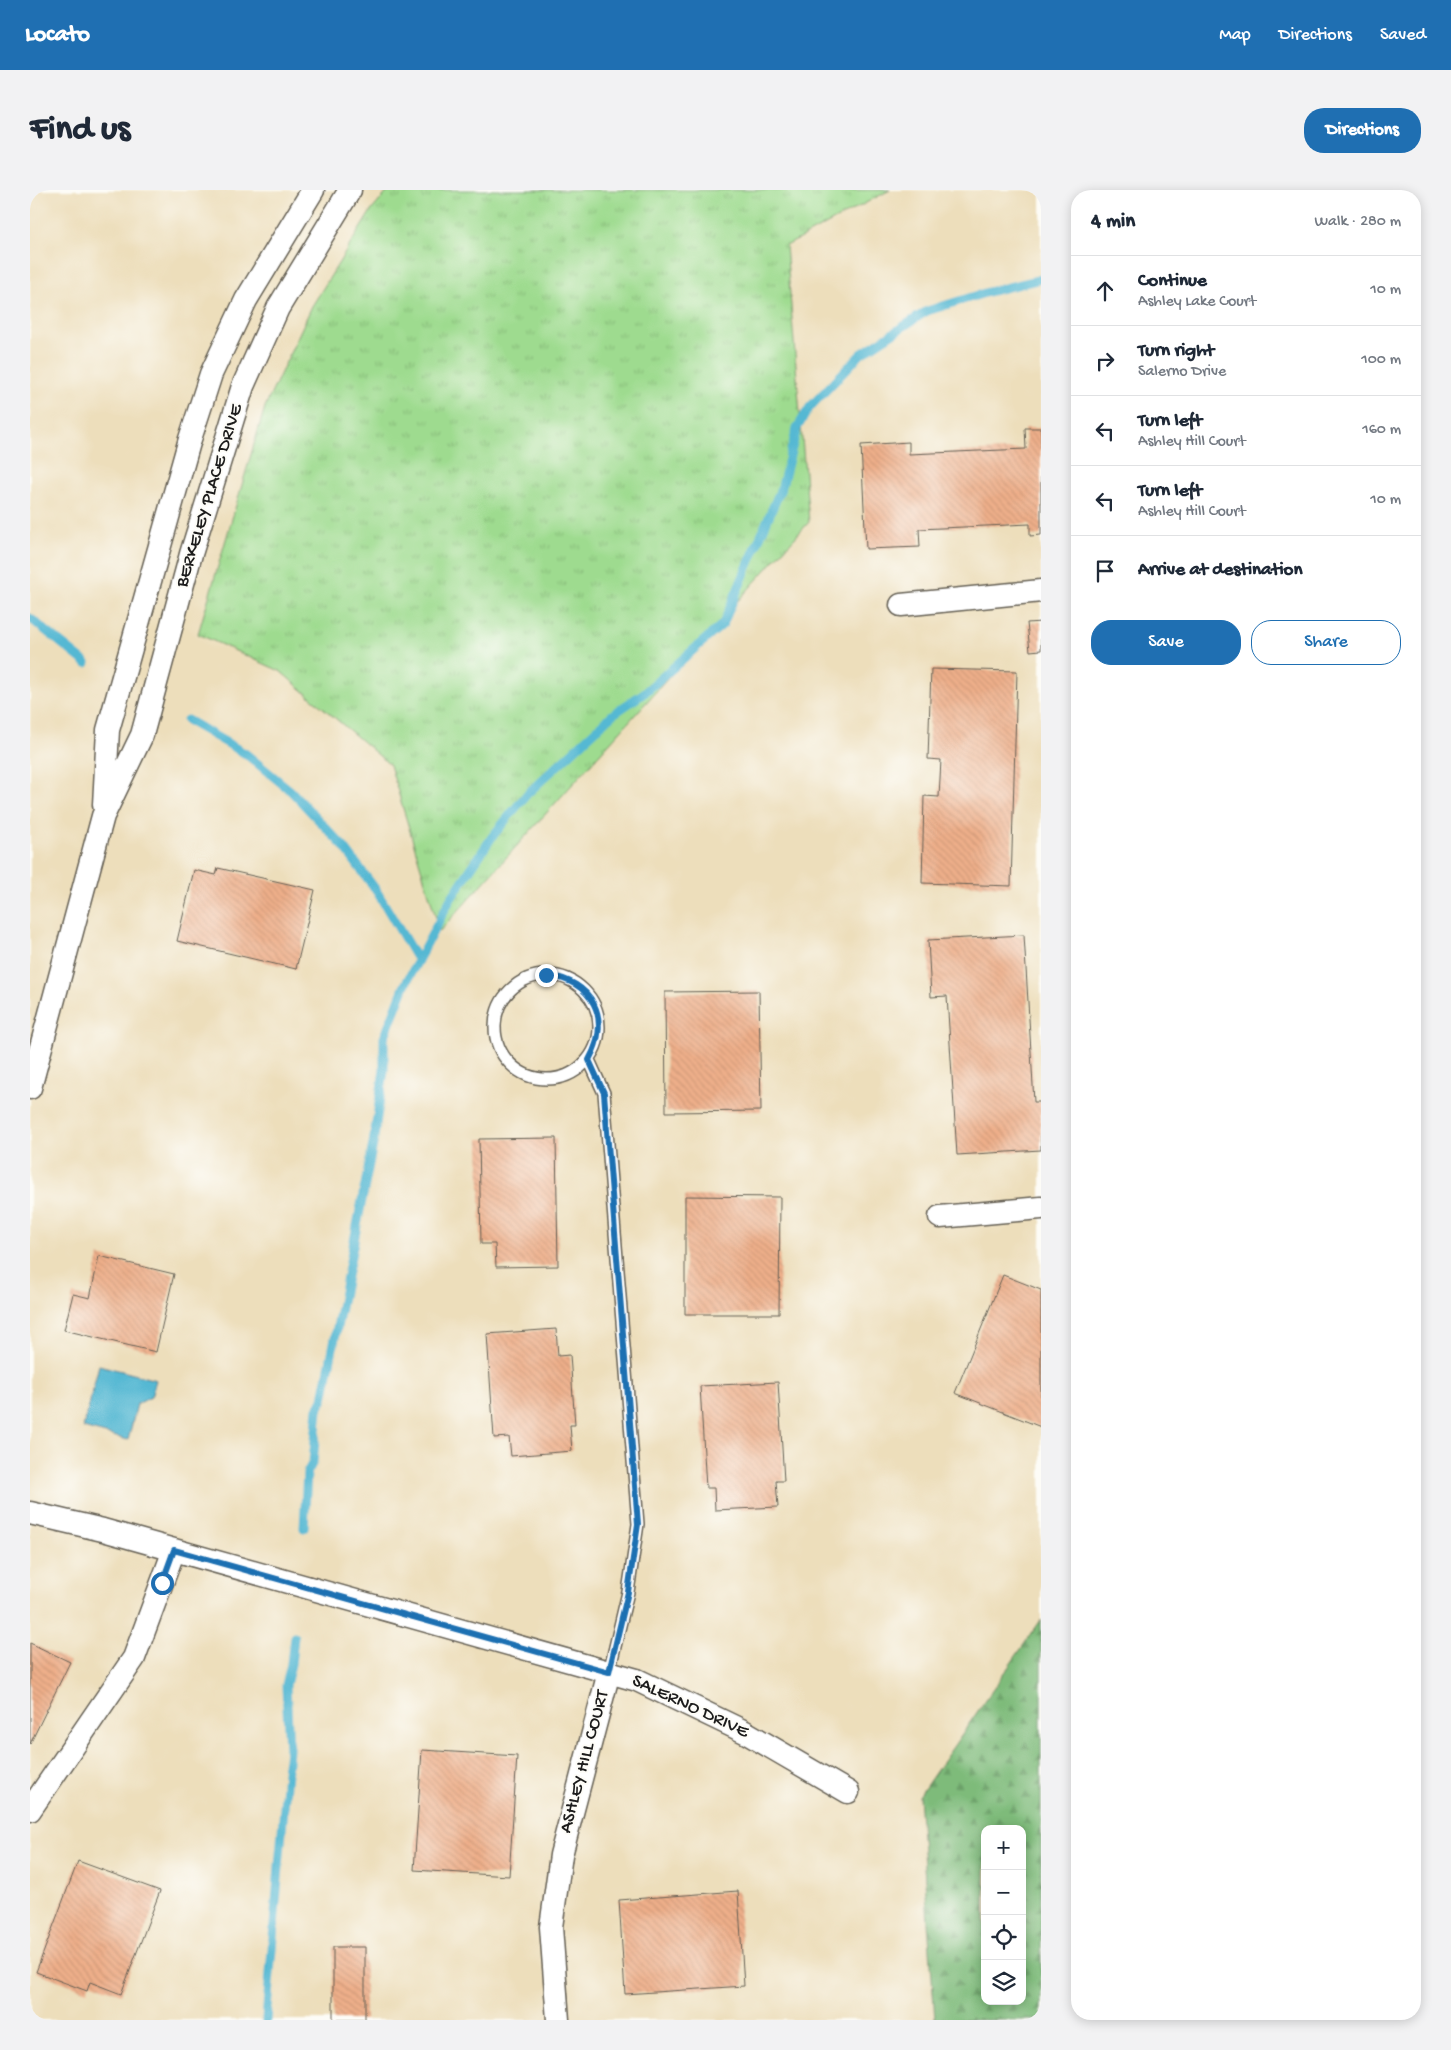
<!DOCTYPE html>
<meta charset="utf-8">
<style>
body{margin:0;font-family:"Gochi Hand",sans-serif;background:#f2f2f3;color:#1f2937}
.controls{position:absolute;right:15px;bottom:15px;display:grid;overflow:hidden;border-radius:10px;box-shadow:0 2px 12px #0003}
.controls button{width:45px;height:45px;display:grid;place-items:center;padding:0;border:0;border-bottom:1px solid #e0e1e3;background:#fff;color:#1f2937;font:25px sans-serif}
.stop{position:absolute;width:15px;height:15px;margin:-11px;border:4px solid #1f6fb2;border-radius:50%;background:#fff}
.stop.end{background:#1f6fb2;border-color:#fff;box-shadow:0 1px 5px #0008}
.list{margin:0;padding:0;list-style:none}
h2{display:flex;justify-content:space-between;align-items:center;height:65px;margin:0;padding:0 20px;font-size:21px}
h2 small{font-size:16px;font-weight:400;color:#747a83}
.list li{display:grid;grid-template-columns:32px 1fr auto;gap:15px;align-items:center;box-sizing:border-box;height:70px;padding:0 20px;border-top:1px solid #e0e1e3}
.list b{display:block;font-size:19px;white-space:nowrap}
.list p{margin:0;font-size:16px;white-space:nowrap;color:#747a83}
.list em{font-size:16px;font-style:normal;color:#747a83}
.actions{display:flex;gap:10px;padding:15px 20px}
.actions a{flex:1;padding:11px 0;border:1px solid #1f6fb2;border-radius:20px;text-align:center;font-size:18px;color:#1f6fb2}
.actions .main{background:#1f6fb2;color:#fff}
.icon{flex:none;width:28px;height:28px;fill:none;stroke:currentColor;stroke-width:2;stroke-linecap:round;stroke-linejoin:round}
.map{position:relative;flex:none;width:1011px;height:1830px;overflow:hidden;border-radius:20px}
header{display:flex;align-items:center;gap:30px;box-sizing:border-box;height:70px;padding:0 25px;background:#1f6fb2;color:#fff}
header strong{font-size:24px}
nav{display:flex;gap:28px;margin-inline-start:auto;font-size:18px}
.intro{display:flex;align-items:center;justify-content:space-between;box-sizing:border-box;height:120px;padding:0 30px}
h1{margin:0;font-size:35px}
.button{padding:12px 22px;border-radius:20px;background:#1f6fb2;color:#fff;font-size:18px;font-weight:700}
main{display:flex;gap:30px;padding:0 30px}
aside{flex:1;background:#fff;border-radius:20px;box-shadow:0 2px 12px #0003}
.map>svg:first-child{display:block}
.grass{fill:url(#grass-tufts);stroke:#5d7c56}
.forest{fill:url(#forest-firs);stroke:#4d6c4b;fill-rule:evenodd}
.water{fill:#54b8d3;stroke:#386a78}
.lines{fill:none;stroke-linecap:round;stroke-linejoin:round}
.stream{stroke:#54b8d3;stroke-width:9}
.building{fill:url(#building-back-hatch)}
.lane-casing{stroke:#656054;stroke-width:14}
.street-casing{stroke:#656054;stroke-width:25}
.lane{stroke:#fff;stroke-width:11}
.street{stroke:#fff;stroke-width:22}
.route{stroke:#1f6fb2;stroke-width:6}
.labels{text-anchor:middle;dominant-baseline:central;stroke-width:4;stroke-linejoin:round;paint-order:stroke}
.street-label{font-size:19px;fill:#1c1c1c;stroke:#fdfcf7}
</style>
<header>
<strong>Locato</strong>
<nav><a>Map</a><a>Directions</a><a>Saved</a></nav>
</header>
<div class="intro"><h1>Find us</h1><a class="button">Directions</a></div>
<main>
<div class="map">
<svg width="1011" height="1830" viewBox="0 0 1011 1830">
<defs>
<pattern id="grass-tufts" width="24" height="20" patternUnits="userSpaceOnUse" patternTransform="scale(1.25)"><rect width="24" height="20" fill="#9edb8f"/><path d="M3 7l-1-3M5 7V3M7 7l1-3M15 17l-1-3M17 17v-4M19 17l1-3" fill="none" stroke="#88bb7b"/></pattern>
<pattern id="forest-firs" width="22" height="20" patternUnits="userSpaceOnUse" patternTransform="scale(1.25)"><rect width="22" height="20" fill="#7ebb7a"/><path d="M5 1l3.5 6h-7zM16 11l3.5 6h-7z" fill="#6ca069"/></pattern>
<pattern id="building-back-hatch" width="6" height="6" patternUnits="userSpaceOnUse" patternTransform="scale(1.25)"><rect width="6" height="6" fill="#eeaf8a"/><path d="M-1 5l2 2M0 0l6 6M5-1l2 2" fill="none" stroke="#cc9676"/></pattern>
</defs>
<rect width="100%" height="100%" fill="#fdfcf7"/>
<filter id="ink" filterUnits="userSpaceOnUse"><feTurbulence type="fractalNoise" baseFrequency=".02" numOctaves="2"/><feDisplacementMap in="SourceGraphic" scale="10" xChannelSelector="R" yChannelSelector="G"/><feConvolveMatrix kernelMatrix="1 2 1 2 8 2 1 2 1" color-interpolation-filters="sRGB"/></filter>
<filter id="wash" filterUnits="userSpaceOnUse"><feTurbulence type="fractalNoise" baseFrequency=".0096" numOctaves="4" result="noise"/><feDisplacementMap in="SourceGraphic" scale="20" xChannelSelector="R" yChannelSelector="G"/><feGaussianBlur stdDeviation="1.12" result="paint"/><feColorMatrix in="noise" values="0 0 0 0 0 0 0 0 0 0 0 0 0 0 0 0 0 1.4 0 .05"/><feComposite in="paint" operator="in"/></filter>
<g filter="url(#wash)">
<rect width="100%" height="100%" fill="#eddebb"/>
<!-- grass -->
<path class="grass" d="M359,0h501l-104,56 23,276 -369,409 -50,-166 -110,-94 -82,-37 67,-227 47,-101 59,-95z"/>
<!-- forest -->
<path class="forest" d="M1011,1430v400h-106l-16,-224zM955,1639h37v172h-37z"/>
<!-- water -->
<path class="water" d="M69,1175l57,15 -5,17 -14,7 -9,36 -45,-12z"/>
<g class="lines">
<!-- stream -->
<path class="stream" d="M0,428l56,45
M157,530l59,34 45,37 53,56 32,43 42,71
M274,1338l3,-55 6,-11 5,-53 5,-10 50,-255 11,-74v-32l21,-53 45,-85 42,-63 35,-43 85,-79 32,-22 79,-69 59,-138 15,-58 13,-21 51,-53 66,-43 61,-19 53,-13
M236,1830l23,-271 -3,-64 5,-21 3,-27"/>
</g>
<g id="blocks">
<!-- building -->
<path class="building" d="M995,238h16v107l-11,1v-12l-111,5 1,18 -54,2 -5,-104 48,-3v12l117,-5z
M1011,432v28l-11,1 -3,-28z
M901,479l86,2 -6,215 -89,-3 2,-87 15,1 2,-37 -13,-1z
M188,678l97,22 -19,79 -119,-28 17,-71 22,5z
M994,745l10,167h7v48l-84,5 -10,-159 -16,1 -3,-57z
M729,801l2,120 -95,1 -1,-120z
M526,948l2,128 -62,1 -1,-23h-14l-2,-105z
M655,1006l95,1 -1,117h-94z
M69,1066l75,18 -18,78 -92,-22 9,-36 17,4z
M973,1085l38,15v137l-86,-34z
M526,1139l2,27 12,-1 5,70h-5l2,26 -61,5 -2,-19 -15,1 -7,-104z
M748,1192l6,99h-8l2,26 -63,3 -1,-22h-8l-6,-102z
M0,1453l40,19 -40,82z
M392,1560l95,6 -8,120 -95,-6z
M48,1671l82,30 -39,103 -31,-12 -3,9 -51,-19z
M708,1701l6,95 -119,8 -6,-94z
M303,1757h32v73h-32z"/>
</g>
</g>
<g filter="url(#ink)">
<use href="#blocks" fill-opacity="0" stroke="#656054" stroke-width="1"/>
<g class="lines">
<!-- lane casing -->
<g class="lane-casing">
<path id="lane" d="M465 837a52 52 0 1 1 104 0a52 52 0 1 1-104 0Z
M559,870l15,33 34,431 -10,68 -19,80"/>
</g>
<!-- street casing -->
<g class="street-casing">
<path id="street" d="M871,415l140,-14
M74,615l4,-75 82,-291 21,-65 35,-74 67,-110
M0,898l73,-272 39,-81 49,-181 52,-168 35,-78 72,-118
M910,1027l101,-9
M0,1323l73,17 534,150 108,52 103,60
M0,1620l104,-152 40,-108
M528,1830l-7,-93 10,-72 48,-183"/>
</g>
<!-- lane -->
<use href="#lane" class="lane"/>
<!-- street -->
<use href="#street" class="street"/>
</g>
</g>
<g class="lines" filter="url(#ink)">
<!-- route -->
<path class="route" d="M132,1393l12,-33 435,122 19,-80 10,-68 -34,-431 -15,-33c23,-42 4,-79 -43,-85"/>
</g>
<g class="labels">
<!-- street labels -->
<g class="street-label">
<text transform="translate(180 306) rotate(-73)">BERKELEY PLACE DRIVE</text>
<text transform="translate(660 1517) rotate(25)">SALERNO DRIVE</text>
<text transform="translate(555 1572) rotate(-75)">ASHLEY HILL COURT</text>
</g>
</g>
</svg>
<div class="controls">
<button>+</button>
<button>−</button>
<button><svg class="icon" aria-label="locate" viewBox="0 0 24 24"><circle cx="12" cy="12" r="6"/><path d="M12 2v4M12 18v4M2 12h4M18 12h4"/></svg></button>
<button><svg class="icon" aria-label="layers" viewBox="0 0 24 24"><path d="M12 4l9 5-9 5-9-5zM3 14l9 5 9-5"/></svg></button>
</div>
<div class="stop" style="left:132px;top:1393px"></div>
<div class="stop end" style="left:516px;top:785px"></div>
</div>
<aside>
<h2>4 min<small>Walk · 280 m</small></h2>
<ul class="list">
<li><svg class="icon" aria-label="ahead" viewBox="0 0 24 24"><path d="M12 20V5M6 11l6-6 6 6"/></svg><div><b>Continue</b><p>Ashley Lake Court</p></div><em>10 m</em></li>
<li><svg class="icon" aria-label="right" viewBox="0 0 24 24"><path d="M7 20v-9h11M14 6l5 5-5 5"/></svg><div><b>Turn right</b><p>Salerno Drive</p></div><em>100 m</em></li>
<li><svg class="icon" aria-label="left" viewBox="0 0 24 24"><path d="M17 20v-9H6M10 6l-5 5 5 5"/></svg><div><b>Turn left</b><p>Ashley Hill Court</p></div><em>160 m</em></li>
<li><svg class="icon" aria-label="left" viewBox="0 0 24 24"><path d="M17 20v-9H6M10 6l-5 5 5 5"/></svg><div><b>Turn left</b><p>Ashley Hill Court</p></div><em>10 m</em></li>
<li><svg class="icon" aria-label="arrive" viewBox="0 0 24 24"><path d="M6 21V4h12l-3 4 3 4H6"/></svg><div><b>Arrive at destination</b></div></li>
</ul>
<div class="actions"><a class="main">Save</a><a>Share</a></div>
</aside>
</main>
